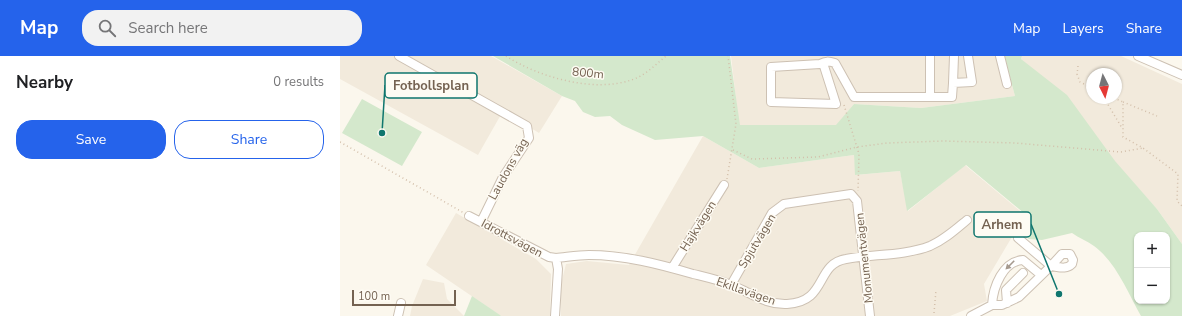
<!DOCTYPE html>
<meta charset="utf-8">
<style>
body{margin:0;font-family:"Nunito Sans",sans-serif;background:#f2f2f2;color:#202124}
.controls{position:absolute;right:12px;bottom:12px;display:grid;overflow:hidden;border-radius:8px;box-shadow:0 1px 3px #0004}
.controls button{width:36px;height:36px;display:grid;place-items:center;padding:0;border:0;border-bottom:1px solid #e0e0e0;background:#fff;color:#202124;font:20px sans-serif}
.compass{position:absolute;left:746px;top:12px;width:36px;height:36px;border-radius:50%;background:#fff;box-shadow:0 1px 3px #0004;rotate:174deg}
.scale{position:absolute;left:12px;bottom:10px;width:104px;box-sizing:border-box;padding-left:4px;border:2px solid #746251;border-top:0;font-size:11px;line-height:14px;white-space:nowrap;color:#746251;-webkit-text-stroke:3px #fefbf3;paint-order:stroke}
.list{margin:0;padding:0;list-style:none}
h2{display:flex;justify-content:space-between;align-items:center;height:52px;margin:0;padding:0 16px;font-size:17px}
h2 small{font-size:13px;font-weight:400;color:#757577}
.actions{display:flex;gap:8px;padding:12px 16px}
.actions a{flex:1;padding:9px 0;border:1px solid #2563eb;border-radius:16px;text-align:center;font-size:14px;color:#2563eb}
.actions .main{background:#2563eb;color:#fff}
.icon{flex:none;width:22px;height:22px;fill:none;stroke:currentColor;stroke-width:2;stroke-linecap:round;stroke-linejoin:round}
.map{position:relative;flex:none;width:842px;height:260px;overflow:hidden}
header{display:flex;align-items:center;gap:24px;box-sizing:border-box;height:56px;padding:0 20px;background:#2563eb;color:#fff}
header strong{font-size:19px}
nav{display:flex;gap:22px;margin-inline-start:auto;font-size:14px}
.search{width:280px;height:36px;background:#f2f2f2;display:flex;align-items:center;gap:10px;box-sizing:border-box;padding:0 14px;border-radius:16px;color:#757577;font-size:15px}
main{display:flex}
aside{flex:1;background:#fff}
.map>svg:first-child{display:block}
.residential{fill:#f2eadc;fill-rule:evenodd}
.green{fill:#d4e8cc;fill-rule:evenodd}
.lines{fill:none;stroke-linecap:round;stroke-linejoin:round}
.minor-casing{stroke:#cdc1b3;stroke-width:10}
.path{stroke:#d3bfaa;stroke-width:1.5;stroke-dasharray:1 3;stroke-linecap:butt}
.minor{stroke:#fff;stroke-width:8}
.oneway{fill:#a5998e}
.labels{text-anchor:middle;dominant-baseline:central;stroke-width:3;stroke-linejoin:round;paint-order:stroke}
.street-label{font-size:12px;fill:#746251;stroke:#fefbf3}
.leader{fill:none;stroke:#0f766e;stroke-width:1.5}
.callout-dot{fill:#0f766e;stroke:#fefbf3;stroke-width:1.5}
.callout{fill:#fefbf3;stroke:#0f766e;stroke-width:1.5}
.callout-label{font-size:13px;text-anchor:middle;font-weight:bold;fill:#746251}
</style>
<header>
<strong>Map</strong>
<div class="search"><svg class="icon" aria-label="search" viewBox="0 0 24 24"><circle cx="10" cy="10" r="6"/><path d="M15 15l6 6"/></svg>Search here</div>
<nav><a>Map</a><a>Layers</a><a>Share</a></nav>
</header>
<main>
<aside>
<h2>Nearby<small>0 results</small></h2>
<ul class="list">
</ul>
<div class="actions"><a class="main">Save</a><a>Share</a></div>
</aside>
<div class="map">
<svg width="842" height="260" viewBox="0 0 842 260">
<rect width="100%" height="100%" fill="#fbf7ed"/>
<!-- residential -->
<path class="residential" d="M0,0h151l71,40 -23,37 -36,-22 -25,44 -138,-76z
M391,0h273l11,40 -94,12 -67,-4 -17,21h-98z
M682,0h99l61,28v160l-25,-35 -136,-150zM752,18h24v24h-24z
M363,80l56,32 95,-13 2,20 44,-4 8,40 57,-46 60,50 -41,69 3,17 -37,15h-389v-32l5,-20 21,-3 42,4z
M116,157l80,46 15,15 -1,42h-49l-75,-51z
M83,223l21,4 3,16 17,17h-54l2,-10z"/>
<!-- green -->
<path class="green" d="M153,0h237l10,69h96l18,-21 67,4 94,-12 -11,-40h18l-1,3 46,36 48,66 42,48 25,35v72h-41c-13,-23 -25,-54 -47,-70 -7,-5 -15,-8 -22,-13l-30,7 -13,-1 -5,-5 1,-20 -59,-49 -59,46 -7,-40 -45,4 -1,-20 -95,13 -56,-32 -48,4 -33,-15 -12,-9 -15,1 -12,-5 -8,-11 -13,-5zM797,179h30v66h-30z
M22,43l60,33 -20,34 -60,-33z
M132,240l28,19 1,1h-37z"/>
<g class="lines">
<!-- minor casing -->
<g class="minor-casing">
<path id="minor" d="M59,0l41,23
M590,0v40
M660,0l7,28
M798,0l44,19
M483,7l13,41 -65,-2v-35l49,-3c6,-3 8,-3 15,-1l19,34h98l1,-14 19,-1 -4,-26
M613,27l1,-27
M114,29l73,41 2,12 -26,39 -22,45
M129,160l80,41 7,1
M332,212l52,-83
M391,229l41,-72 12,-9 67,-10 6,7 13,115
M667,247l-1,-13 17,-17
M652,249c1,-18 11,-44 31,-45l18,15
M58,260l3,-13
M215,260l3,-47 -2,-11c11,-1 22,-3 33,-3 35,0 70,9 104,19 12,3 26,6 38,11 19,7 34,20 56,19 41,-2 28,-40 59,-45 27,-5 58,-3 84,-13 14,-6 25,-16 37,-26
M631,260l21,-11h10l17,-8 32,-31c8,1 15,4 21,-2l1,-4 -3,-6h-8l-11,12 -33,-28"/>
</g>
<!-- path -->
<path class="path" d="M166,0c32,21 88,37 125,24 14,-4 24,-15 35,-24
M738,10l-1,8 3,8 12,6
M764,42l18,30
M774,42l9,4v35l20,11 35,26 -1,27 5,5
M783,46l34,14
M504,49l15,49 -1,37
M0,86l124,71
M393,94l19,9 66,-2 39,-10 30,-4 56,-2 72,2 106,9 22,-4
M387,123l9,-55 -8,-68
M594,257l2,-23"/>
<!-- minor -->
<use href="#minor" class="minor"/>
</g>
<!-- one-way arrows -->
<defs><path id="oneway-solid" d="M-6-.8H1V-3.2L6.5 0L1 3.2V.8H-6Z"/></defs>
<use class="oneway" href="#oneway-solid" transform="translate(670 209) rotate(135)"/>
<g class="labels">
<!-- street labels -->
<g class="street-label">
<text transform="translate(248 17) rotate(5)">800m</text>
<text transform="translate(168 113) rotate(-61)">Laudons väg</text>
<text transform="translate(358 170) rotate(-58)">Hajkvägen</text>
<text transform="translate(172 182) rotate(28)">Idrottsvägen</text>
<text transform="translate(417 185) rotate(-59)">Spjutvägen</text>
<text transform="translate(524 202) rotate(-96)">Monumentvägen</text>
<text transform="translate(406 235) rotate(19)">Ekillavägen</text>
</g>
</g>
<!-- callouts -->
<path class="leader" d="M42 77L45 29M719 238L691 168"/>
<g class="callout-dot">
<circle cx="42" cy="77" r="4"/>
<circle cx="719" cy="238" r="4"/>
</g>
<g class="callout">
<rect x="45" y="17" width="92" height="25" rx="4"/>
<rect x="634" y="156" width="57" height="25" rx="4"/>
</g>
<g class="callout-label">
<text x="91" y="34">Fotbollsplan</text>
<text x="662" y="173">Arhem</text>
</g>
</svg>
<div class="controls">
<button>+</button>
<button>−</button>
</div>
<svg class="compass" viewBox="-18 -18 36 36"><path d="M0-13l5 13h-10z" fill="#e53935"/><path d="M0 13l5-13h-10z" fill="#757577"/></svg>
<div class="scale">100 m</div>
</div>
</main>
